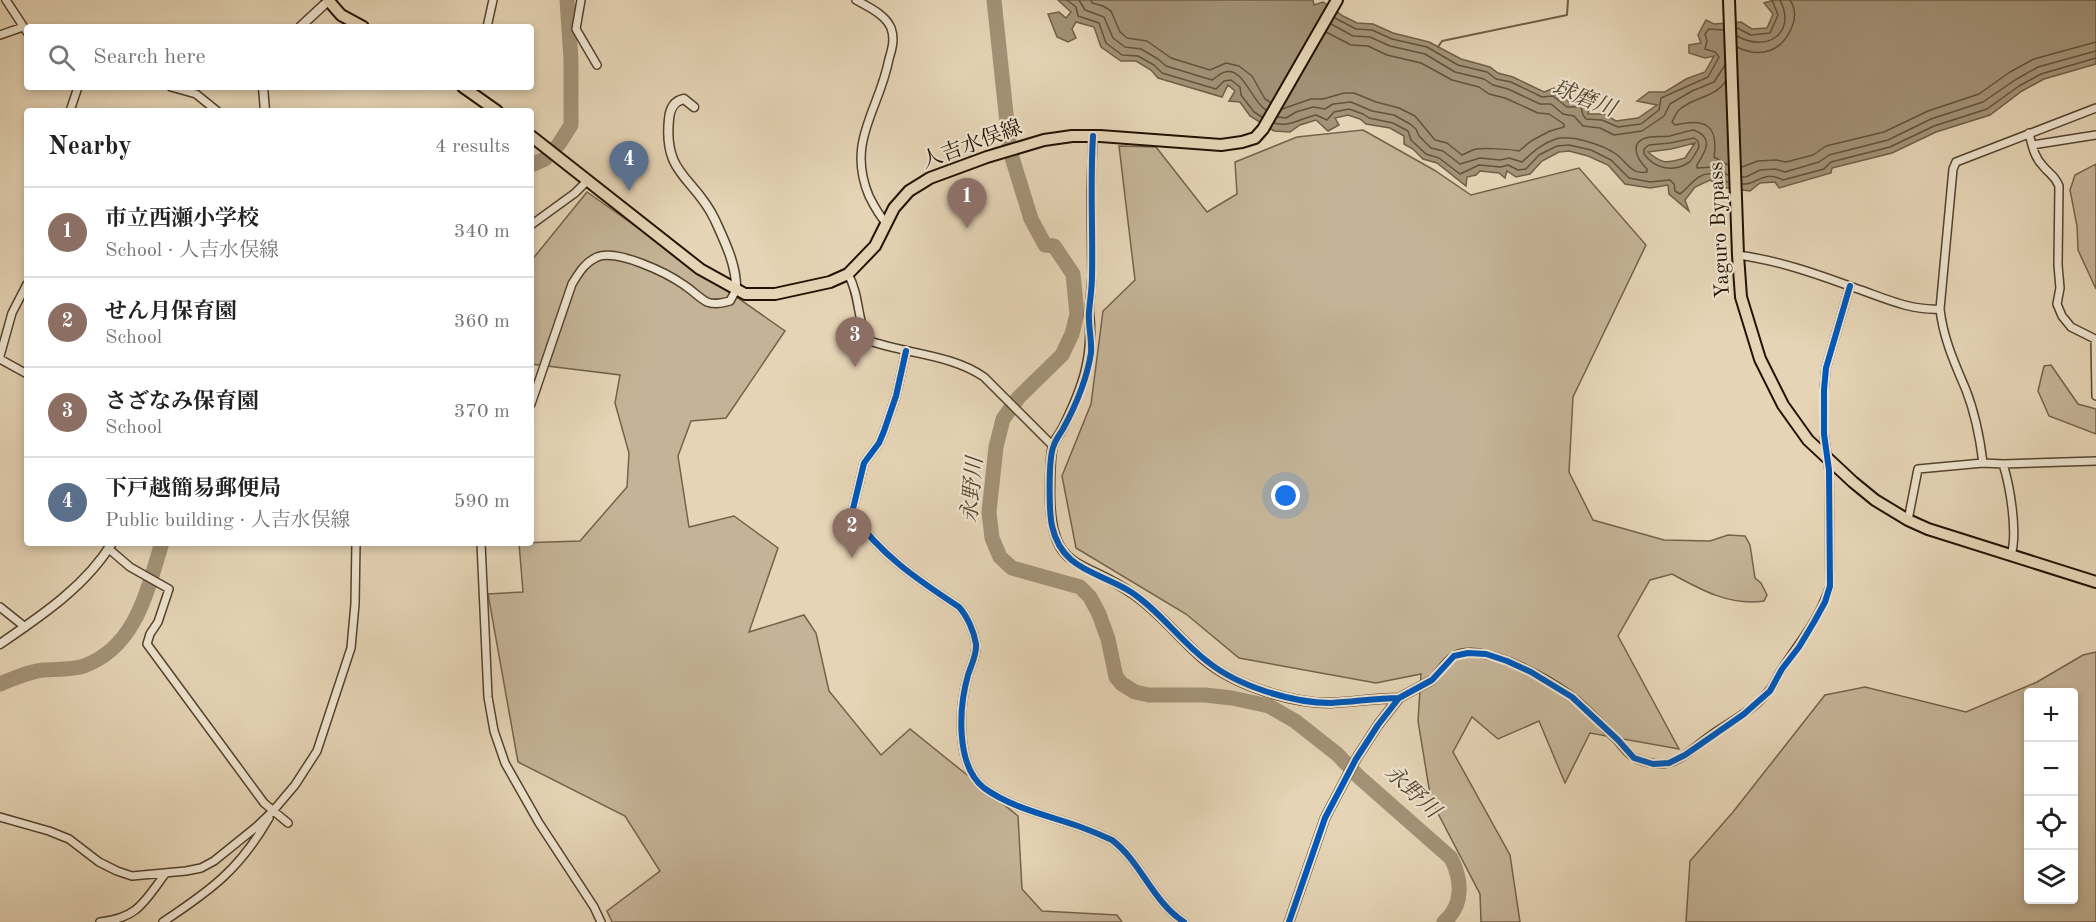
<!DOCTYPE html>
<meta charset="utf-8">
<style>
body{margin:0;font-family:"Old Standard TT","Noto Serif JP",serif;background:#f6f6f6;color:#222}
.controls{position:absolute;right:18px;bottom:18px;display:grid;overflow:hidden;border-radius:6px;box-shadow:0 3px 9px #0003}
.controls button{width:54px;height:54px;display:grid;place-items:center;padding:0;border:0;border-bottom:2px solid #e0e0e0;background:#fff;color:#222;font:30px sans-serif}
.you{position:absolute;left:1286px;top:496px;width:21px;height:21px;margin:-15px;border:4px solid #fff;border-radius:50%;background:#1a73e8;box-shadow:0 0 0 9px #1a73e833}
.badge{display:grid;place-items:center;width:39px;height:39px;border-radius:50%;background:#8f2418;color:#fff;font-size:20px;font-weight:700}
.pin{position:absolute;translate:-50% -50px;filter:drop-shadow(0 2px 3px #0008)}
.pin::after{content:'';position:absolute;top:32px;width:21px;height:18px;background:inherit;clip-path:polygon(0 0,100% 0,50% 100%)}
.list{margin:0;padding:0;list-style:none}
h2{display:flex;justify-content:space-between;align-items:center;height:78px;margin:0;padding:0 24px;font-size:26px}
h2 small{font-size:20px;font-weight:400;color:#767676}
.list li{display:grid;grid-template-columns:39px 1fr auto;gap:18px;align-items:center;box-sizing:border-box;height:90px;padding:0 24px;border-top:2px solid #e0e0e0}
.list b{display:block;font-size:22px;white-space:nowrap}
.list p{margin:0;font-size:20px;white-space:nowrap;color:#767676}
.list em{font-size:20px;font-style:normal;color:#767676}
.icon{flex:none;width:33px;height:33px;fill:none;stroke:currentColor;stroke-width:2;stroke-linecap:round;stroke-linejoin:round}
.map{position:relative;flex:none;width:2096px;height:922px;overflow:hidden}
.search{position:absolute;background:#fff;box-shadow:0 3px 9px #0003;left:24px;top:24px;width:510px;height:66px;display:flex;align-items:center;gap:15px;box-sizing:border-box;padding:0 21px;border-radius:6px;color:#767676;font-size:22px}
.panel{position:absolute;background:#fff;box-shadow:0 3px 9px #0003;left:24px;top:108px;width:510px;height:438px;border-radius:6px}
.map>svg:first-child{display:block}
.green{fill:#c4b396;stroke:#74624b;stroke-width:1.5;fill-rule:evenodd}
.water{fill:#a39277;stroke:#705f47;stroke-width:1.5;fill-rule:evenodd}
.lines{fill:none;stroke-linecap:round;stroke-linejoin:round}
.shore{stroke:#63523c;stroke-width:1.5}
.stream{stroke:#705f47;stroke-width:2}
.river{stroke:#a39277;stroke-width:15}
.minor-casing{stroke:#54422d;stroke-width:10}
.tertiary-casing{stroke:#54422d;stroke-width:11}
.primary-casing{stroke:#231200;stroke-width:14}
.trunk-casing{stroke:#231200;stroke-width:14}
.minor{stroke:#eee3cf;stroke-width:7}
.tertiary{stroke:#eee3cf;stroke-width:8}
.primary{stroke:#e5d4b5;stroke-width:10}
.trunk{stroke:#e5d4b5;stroke-width:10}
.cycleway-casing{stroke:#eee3cf;stroke-width:10}
.cycleway{stroke:#0057b8;stroke-width:6}
.labels{text-anchor:middle;dominant-baseline:central;stroke-width:4.5;stroke-linejoin:round;paint-order:stroke}
.street-label{font-size:21px;fill:#231200;stroke:#eee3cf}
.water-label{font-size:22px;font-style:italic;fill:#564530;stroke:#eee3cf}
</style>
<div class="map">
<svg width="2096" height="922" viewBox="0 0 2096 922">
<rect width="100%" height="100%" fill="#e5d4b5"/>
<filter id="stains"><feTurbulence type="fractalNoise" baseFrequency=".00333" numOctaves="4"/><feColorMatrix values="0 0 0 0 .2 0 0 0 0 .09 0 0 0 0 .02 0 0 0 .5 -.17"/></filter>
<radialGradient id="worn" r=".72"><stop offset=".6" stop-color="#630" stop-opacity="0"/><stop offset="1" stop-color="#630" stop-opacity=".3"/></radialGradient>
<!-- green -->
<path class="green" d="M1363,130l71,40 37,25 108,-27 67,77 -73,152 -4,75 24,48 71,20 46,1 18,-6 17,1 5,9 5,33 6,5 6,12 -3,6c-34,5 -63,-11 -92,-27l-22,6 -32,56 61,113 -89,-16 -25,50 -26,-62 -41,18 -26,-22 -19,35 57,103 10,67h-39l-1,-28 -49,-94 -13,-79 3,-47 -45,9 -137,-25 -53,-44 -110,-66 -14,-72 29,-72 12,-93 32,-31 -16,-134 37,1 51,65 30,-18 -2,-32 62,-25z
M2096,164v125l-18,-39 -1,-24 -7,-36 5,-15z
M587,192l198,139 -59,87 -35,3 -13,35 11,71 45,-11 44,32 -29,84 55,-17 12,18 13,58 52,64 29,-26 108,87 4,73 20,22 75,4 5,7h-510l-5,-11 53,-40 -35,-55 -107,-54 -30,-168 35,-2 -4,-49 61,-2 47,-54 2,-34 -14,-50 5,-28 -89,-11v-103z
M2051,365l27,39 18,5v25l-47,-18 -11,-25 6,-25z
M2096,652v270h-410l4,-61 43,-49 92,-117 40,-8 101,25 71,-30 46,-27zM2028,692h46v208h-46z"/>
<!-- water -->
<path class="water" d="M1058,0h255l1,5 9,-3 20,14 14,7 16,1 20,9 36,9 32,17 29,8 8,6 15,4 31,15 10,-4 15,14 14,-1 7,2 -2,11h16l12,7 22,-3 19,-13 -20,-4 12,-9h16l21,-13 19,-7 9,-16 -9,2 -16,-5v-8l12,-2 -3,-8 8,-15 8,4 27,-2 11,7 15,-1 6,-14 -9,-11 10,-3h322v64l-52,15 -22,12 -32,24 -54,17 -44,21 -60,15 -1,5 -52,15 -4,-6 -15,1 -10,8 -30,-4 -10,-7 -15,7 -10,13 4,11 -20,-17 -1,-9 -18,3 -25,-4 -17,-19 -20,-9 -19,-5 -10,1 -17,9 -12,13 -14,3 -9,-6 -2,7 -6,-5 -19,-2 -4,4 -9,2 -1,9 -29,-23 -14,-4 -10,-10 -9,-5v-8l-14,-8 -24,-4 -6,-5 -12,-4 -13,3 4,7 -11,6 -12,-11 -16,5 -10,7 -16,-1 -24,-15 -10,-14 -11,-1 6,-10 -7,-6 -6,12 -64,-19 -7,-8 -15,-9h-15l-20,-14 -7,-20 -18,-5 -4,7 4,9 -8,4 -11,-5 -9,-23 11,-2 7,6 5,-6zM1695,143l-10,15c-18,5 -22,7 -37,-6l23,-3z"/>
<g class="lines">
<!-- shore -->
<path class="shore" d="M1067,0l9,7 2,9 21,7 7,20 16,12 16,1 16,9 8,8 54,16 8,-8 7,-1 9,7 1,8 13,17 8,5
M1079,0l6,10 19,7 9,21 12,9 16,2 17,10 8,7 46,14c4,-2 8,-7 13,-8 19,-5 26,29 41,38
M1091,0l1,3 11,3 8,5 9,21 7,6 20,3 24,17 39,12 16,-7 13,3 13,10 13,23 5,3
M1335,18l21,11 16,1 20,9 35,8 31,18 29,7 9,7 15,3 31,15 11,-1 14,11h14l2,8 3,4 16,1 16,7 23,-3 18,-14 2,-12 47,-21 11,-20 -4,-5 -10,-3 2,-8 -2,-7 4,-5 14,1
M1331,24l22,12 17,1 20,9 35,8 30,18 29,7 9,6 15,4 32,15h11l12,10 11,2 9,10 17,2 14,7 28,-4 22,-15 6,-12 22,-13 22,-9 11,-17
M1737,28l14,7 19,-2 8,-18 -6,-15
M1737,36c30,17 60,-3 43,-36
M1737,47c24,12 45,4 55,-20 4,-10 4,-18 -2,-27
M1725,82c-11,16 -32,15 -46,28 -3,3 -5,8 -7,12l3,3c29,-7 44,-1 39,32l14,8
M1282,109l29,-10h12l21,-6h10l22,9 23,6 16,8 20,24 12,3 15,12c5,-2 9,-5 14,-6 7,-1 36,0 43,2l12,-10 19,-10 14,-4v-3l-15,-10 -11,-1 -33,-15 -16,-4 -10,-7 -27,-7 -31,-17 -34,-8 -19,-9 -17,-1 -25,-13
M1278,117l8,1 10,-6 17,-5 12,2 8,-5 18,-2 21,9 22,4 16,9 6,5 3,7 12,12 12,3 17,13 20,-6 20,2 9,-2 13,4c10,-9 18,-17 31,-22 15,-7 50,5 63,14 12,9 15,21 31,18v-3c-11,-11 -19,-28 3,-32 7,-1 14,0 20,-1 8,-2 16,-5 24,-6 21,8 11,22 3,35v3l16,-1 15,8
M1274,123c15,5 27,-5 42,-8l11,5 7,-8 15,-3 14,5 6,4 24,5 15,8 3,9 15,14 13,4 21,16 19,-9 22,2 7,-2 10,5 8,-1 13,-14 18,-9 12,-1 22,5 20,10 18,18 21,4 20,-2 4,4 1,7 5,3c8,-5 18,-23 32,-20 6,2 9,8 17,8
M1694,138l4,3 1,6c-3,5 -6,13 -11,16 -16,10 -34,5 -44,-9v-5l5,-4 21,-2z
M1742,167l16,-6 18,-1 10,2 27,-7 13,-9 58,-14 44,-21 51,-17 31,-22 24,-13 62,-17
M1742,177h4l14,-7 15,-1 10,3 34,-10 10,-7 59,-15 43,-21 52,-17 32,-22 23,-13 58,-16
M1742,184c15,2 20,-15 41,-4l41,-11 7,-7 59,-15 44,-21 53,-17 32,-23 22,-12 55,-16"/>
<!-- stream -->
<path class="stream" d="M1438,47l4,-6 125,-26 1,-15"/>
<!-- river -->
<path class="river" d="M994,0l16,151 21,68 14,26 9,1 19,28 4,40 -5,20 -10,21 -43,42 -16,22 -7,28 -7,65 3,26 8,19 12,11 68,19 10,10 9,17 9,25 8,38 6,7 13,8 14,3h56l27,3 37,8 26,15 42,33 22,23 92,81c11,22 13,47 -7,64
M531,165l14,-6 14,-15 12,-19v-66l-4,-59
M0,684c14,-6 28,-12 43,-14 13,-1 30,0 41,-4 53,-20 63,-76 78,-123"/>
<!-- minor casing -->
<g class="minor-casing">
<path id="minor" d="M6,0l21,32
M581,0l-5,29 21,36
M856,0c12,7 29,14 35,28 4,11 1,21 -2,31 -10,52 -43,82 -20,137 5,10 9,18 17,27
M487,27l6,-27
M0,35l23,-8
M171,87l25,7 21,17
M70,111l8,-24
M2029,133c3,12 5,24 14,33 7,9 11,8 16,20l-1,79 2,23 -3,16 5,12 9,11 24,12 1,57
M2032,145l64,-10
M531,225l44,-32 13,-13
M1738,255c39,5 79,19 117,33 27,9 55,23 85,21
M848,274c12,21 9,45 19,66 38,14 84,14 117,37l69,69
M1089,313l3,-36 -1,-86 2,-55
M906,351l-10,45 -12,35 -5,12 -15,20 -12,50c27,41 66,67 107,94 8,9 15,24 17,37 1,11 -5,21 -8,31 -9,32 -13,90 16,113 28,20 62,27 94,38 11,4 23,9 34,14 29,22 40,61 72,82
M0,356l12,-43 15,-29
M0,359l27,15
M531,404l41,-120c7,-11 12,-21 25,-27 21,-8 70,16 87,28 8,5 15,13 23,17 7,3 15,1 23,-1l6,-11
M2003,464l93,-3
M1908,520l10,-51 65,-6
M481,543l7,154 6,34 11,32 34,60 55,84 7,15
M109,549l21,18 39,22 -11,33 -8,12 -3,10 117,159 24,20
M2011,555c7,-22 -1,-69 -8,-91l-20,-1c-3,-25 -8,-50 -17,-73 -11,-26 -23,-52 -26,-81l13,-140 3,-7 140,-54
M0,607l25,20
M1432,680c7,-7 14,-19 22,-24 29,-15 94,23 117,40 16,12 29,28 43,41 8,7 14,19 23,22 10,4 20,7 31,4 16,-4 29,-18 42,-27 20,-14 42,-25 58,-44 6,-6 9,-16 14,-23 19,-29 37,-49 48,-83l-1,-116 -5,-36v-44l2,-22 24,-82
M0,817l49,14 20,8 30,23 18,9 15,5 54,-5 15,-3 13,-7 41,-33 18,-17 22,-26 22,-34 34,-103 4,-44 1,-61
M100,922c38,-4 44,-20 65,-48
M163,922c48,-32 76,-52 106,-104"/>
</g>
<!-- tertiary casing -->
<g class="tertiary-casing">
<path id="tertiary" d="M300,27l28,-26
M263,87l2,24
M694,107l-10,-8c-10,2 -14,9 -15,20 -6,57 26,58 46,101 10,22 22,46 21,70
M1089,313c5,44 -6,74 -25,113 -3,7 -9,13 -11,20 -3,10 -3,38 -3,50 1,78 33,62 83,98 28,19 48,47 74,68 30,24 85,41 123,41 23,-1 46,-5 69,-5
M0,644c41,-28 86,-58 112,-101
M1289,922l36,-104 31,-59 22,-34 21,-27 33,-18"/>
</g>
<!-- primary casing -->
<g class="primary-casing">
<path id="primary" d="M328,0l13,15 22,12
M463,87l34,24
M531,136l169,133 45,25h30l55,-12 18,-8 27,-28 19,-38 15,-17 21,-13 57,-21 57,-17 28,-4h28l121,9 21,-3 13,-4 8,-9 74,-129"/>
</g>
<!-- trunk casing -->
<g class="trunk-casing">
<path id="trunk" d="M1729,0l9,255 3,42 19,62 23,46 25,35 45,42 22,18 33,20 20,9 168,53"/>
</g>
<!-- minor -->
<use href="#minor" class="minor"/>
<!-- tertiary -->
<use href="#tertiary" class="tertiary"/>
<!-- primary -->
<use href="#primary" class="primary"/>
<!-- trunk -->
<use href="#trunk" class="trunk"/>
<!-- cycleway casing -->
<g class="cycleway-casing">
<path id="cycleway" d="M1093,136c-3,47 0,93 -1,140 0,12 -2,24 -3,36 -1,14 3,27 2,41 -4,25 -16,54 -28,76 -3,5 -7,10 -9,16 -6,12 -5,67 -2,81 10,45 46,45 79,66 29,19 49,49 77,70 30,24 84,41 123,41 23,-1 45,-5 68,-5
M906,351l-10,45 -12,35 -5,12 -15,20 -12,50c27,41 66,67 107,94 8,9 15,24 17,37 1,11 -5,21 -8,31 -9,32 -13,90 16,113 28,20 62,27 94,38 11,4 23,9 34,14 29,22 40,61 72,82
M1289,922l36,-104 31,-59 22,-34 21,-27 33,-18 22,-24 14,-3 18,1 21,7 24,11 41,25 46,43 16,18 19,6 16,-1 16,-8 59,-41 26,-23 12,-22 17,-22 15,-25 11,-20 5,-16 -1,-116 -5,-36v-44l2,-22 24,-82"/>
</g>
<!-- cycleway -->
<use href="#cycleway" class="cycleway"/>
</g>
<g class="labels">
<!-- street labels -->
<g class="street-label">
<text transform="translate(972 145) rotate(-20)">人吉水俣線</text>
<text transform="translate(1720 230) rotate(-93)">Yaguro Bypass</text>
</g>
<!-- water labels -->
<g class="water-label">
<text transform="translate(1584 99) rotate(21)">球磨川</text>
<text transform="translate(973 490) rotate(-85)">永野川</text>
<text transform="translate(1412 792) rotate(43)">永野川</text>
</g>
</g>
<rect width="100%" height="100%" filter="url(#stains)"/>
<rect width="100%" height="100%" fill="url(#worn)"/>
</svg>
<div class="controls">
<button>+</button>
<button>−</button>
<button><svg class="icon" aria-label="locate" viewBox="0 0 24 24"><circle cx="12" cy="12" r="6"/><path d="M12 2v4M12 18v4M2 12h4M18 12h4"/></svg></button>
<button><svg class="icon" aria-label="layers" viewBox="0 0 24 24"><path d="M12 4l9 5-9 5-9-5zM3 14l9 5 9-5"/></svg></button>
</div>
<div class="you"></div>
<div class="pin badge" style="left:967px;top:228px;background:#8d6e63">1</div>
<div class="pin badge" style="left:852px;top:558px;background:#8d6e63">2</div>
<div class="pin badge" style="left:855px;top:367px;background:#8d6e63">3</div>
<div class="pin badge" style="left:629px;top:191px;background:#5c6f8a">4</div>
<div class="search"><svg class="icon" aria-label="search" viewBox="0 0 24 24"><circle cx="10" cy="10" r="6"/><path d="M15 15l6 6"/></svg>Search here</div>
<section class="panel">
<h2>Nearby<small>4 results</small></h2>
<ul class="list">
<li><span class="badge" style="background:#8d6e63">1</span><div><b>市立西瀬小学校</b><p>School · 人吉水俣線</p></div><em>340 m</em></li>
<li><span class="badge" style="background:#8d6e63">2</span><div><b>せん月保育園</b><p>School</p></div><em>360 m</em></li>
<li><span class="badge" style="background:#8d6e63">3</span><div><b>さざなみ保育園</b><p>School</p></div><em>370 m</em></li>
<li><span class="badge" style="background:#5c6f8a">4</span><div><b>下戸越簡易郵便局</b><p>Public building · 人吉水俣線</p></div><em>590 m</em></li>
</ul>
</section>
</div>
